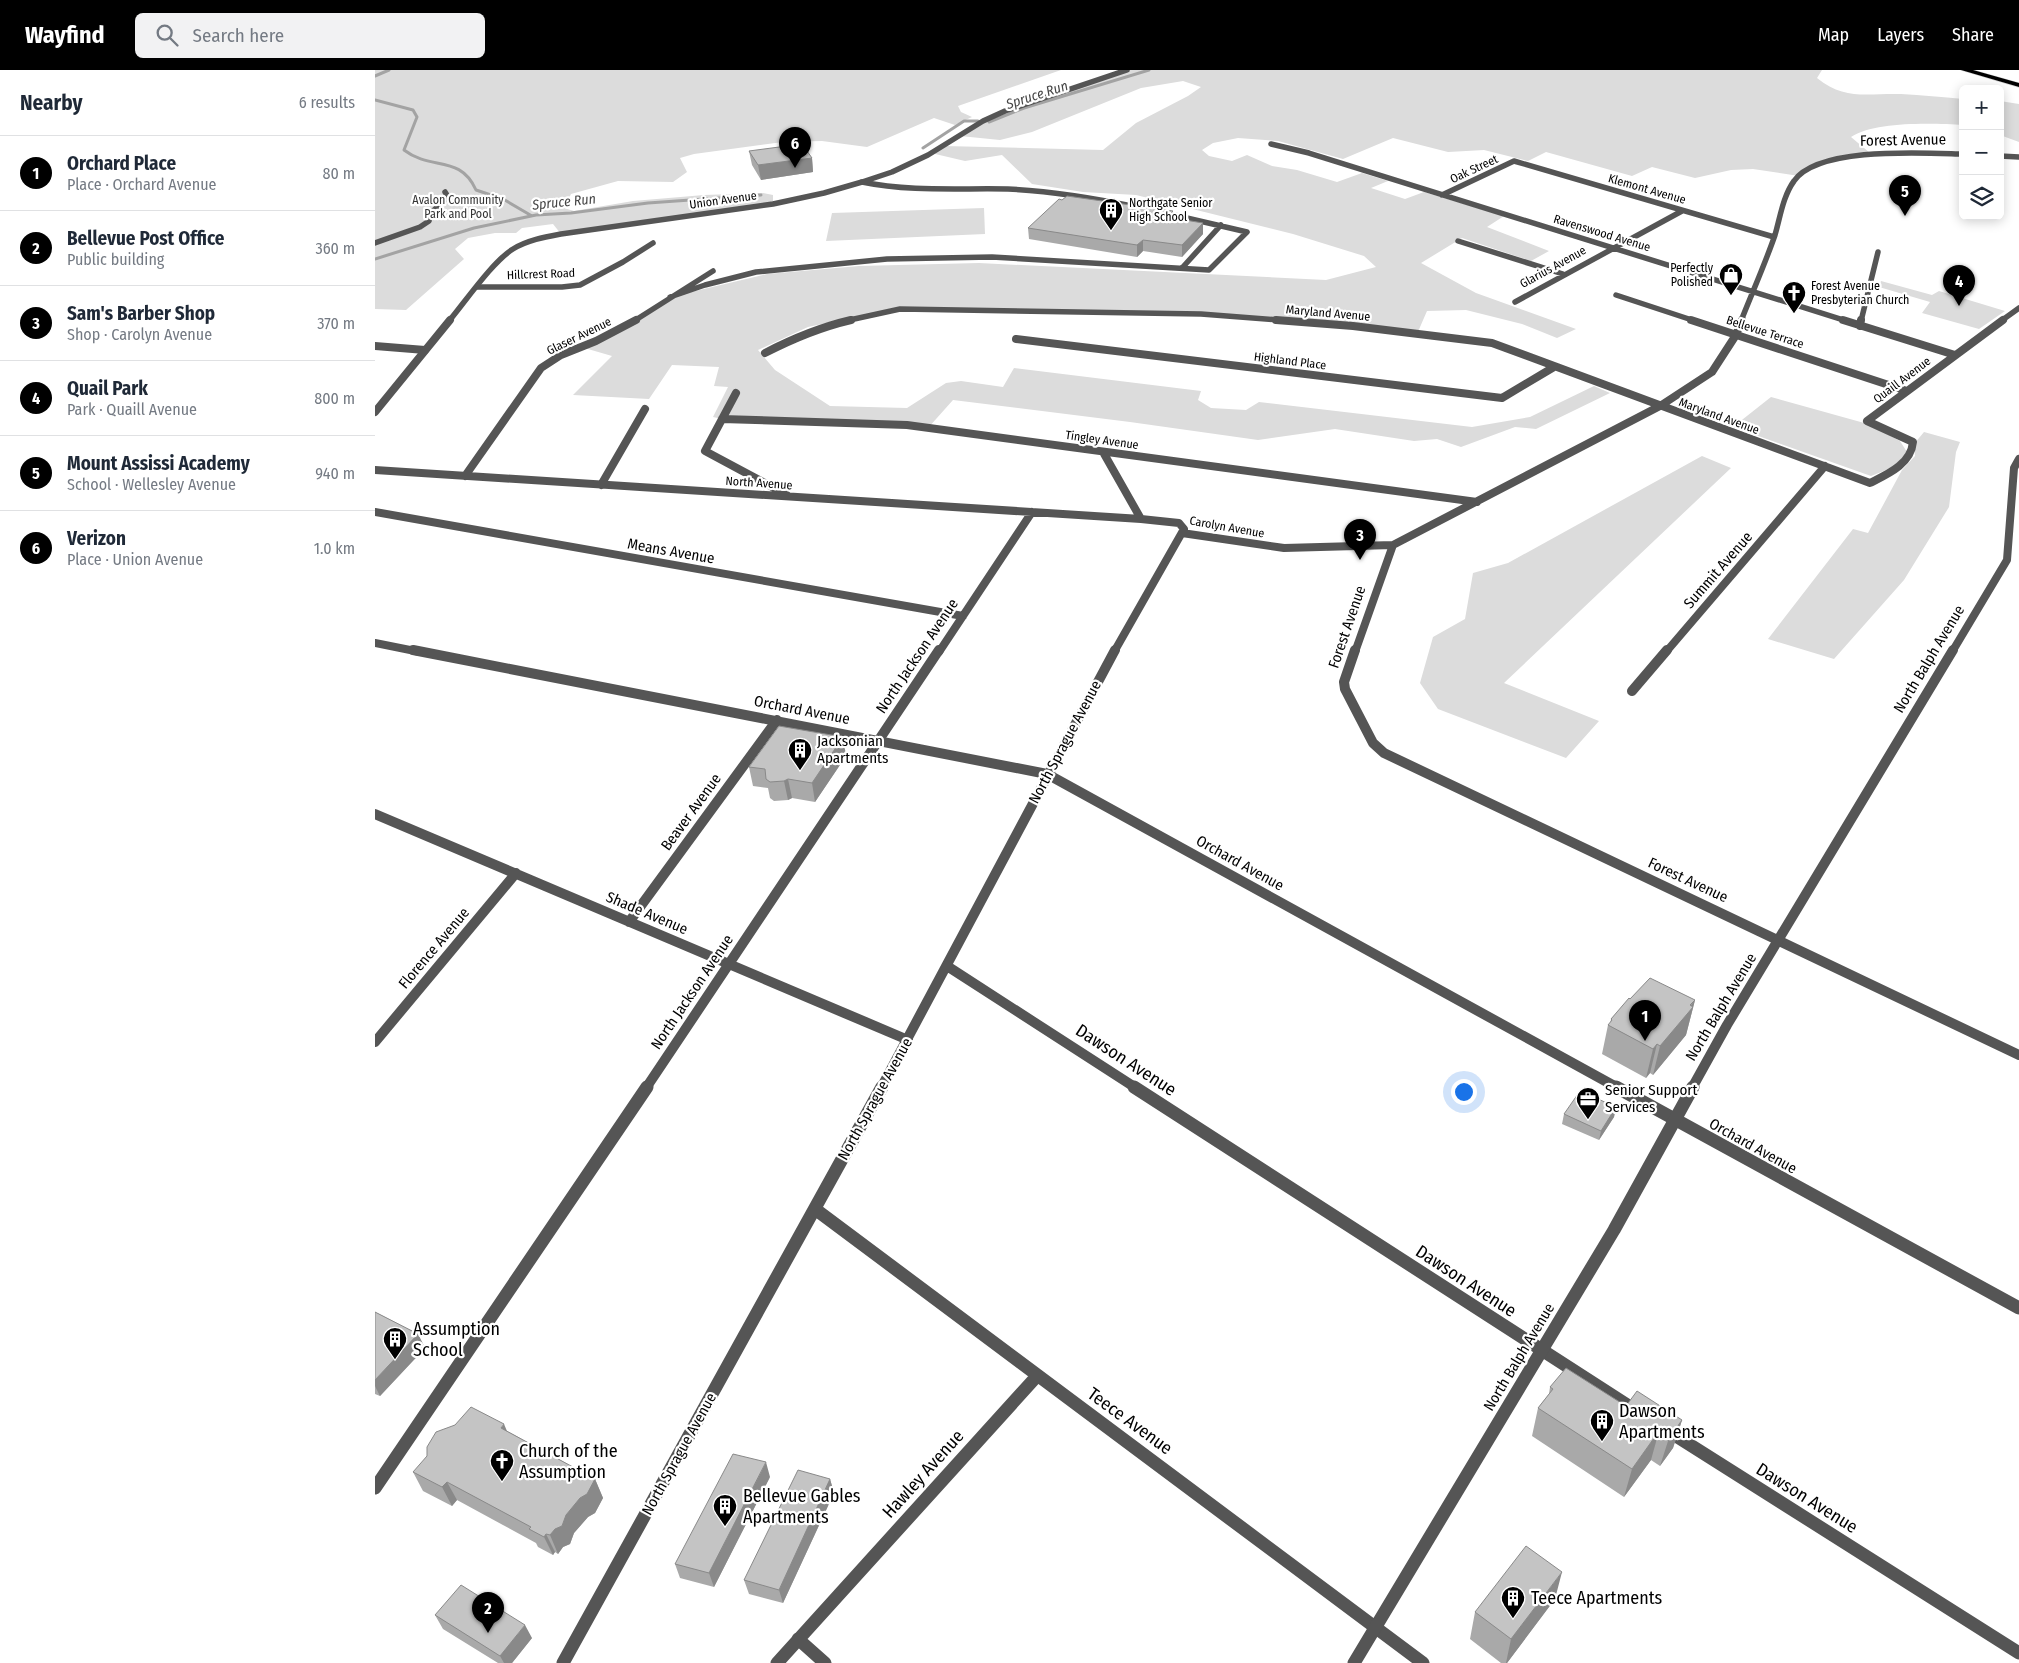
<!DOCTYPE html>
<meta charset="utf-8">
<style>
body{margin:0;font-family:"Fira Sans Condensed",sans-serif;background:#f2f2f3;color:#1f2937}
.controls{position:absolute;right:15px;top:15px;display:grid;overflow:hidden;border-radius:8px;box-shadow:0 2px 12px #0003}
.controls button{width:45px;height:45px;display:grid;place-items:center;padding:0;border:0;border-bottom:1px solid #e0e1e3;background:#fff;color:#1f2937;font:25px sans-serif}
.you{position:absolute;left:1088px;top:1021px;width:18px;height:18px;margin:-12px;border:4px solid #fff;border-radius:50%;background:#1a73e8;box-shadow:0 0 0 8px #1a73e833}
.badge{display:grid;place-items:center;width:32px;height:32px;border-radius:50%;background:#000;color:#fff;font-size:16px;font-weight:700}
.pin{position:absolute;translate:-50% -41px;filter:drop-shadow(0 1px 2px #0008)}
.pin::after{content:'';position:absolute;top:26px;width:18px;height:15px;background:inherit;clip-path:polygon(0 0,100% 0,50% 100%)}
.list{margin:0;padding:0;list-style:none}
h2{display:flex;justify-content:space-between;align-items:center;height:65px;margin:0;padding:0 20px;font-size:21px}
h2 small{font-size:16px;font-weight:400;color:#747a83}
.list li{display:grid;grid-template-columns:32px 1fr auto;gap:15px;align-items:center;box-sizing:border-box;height:75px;padding:0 20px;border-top:1px solid #e0e1e3}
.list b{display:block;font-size:19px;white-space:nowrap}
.list p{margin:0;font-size:16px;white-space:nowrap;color:#747a83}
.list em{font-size:16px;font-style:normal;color:#747a83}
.icon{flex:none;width:28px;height:28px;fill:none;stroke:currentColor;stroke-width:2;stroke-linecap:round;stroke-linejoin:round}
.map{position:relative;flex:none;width:1644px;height:1593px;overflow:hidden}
header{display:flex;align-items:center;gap:30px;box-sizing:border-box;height:70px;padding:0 25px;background:#000;color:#fff}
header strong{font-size:24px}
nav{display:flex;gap:28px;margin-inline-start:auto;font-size:18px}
.search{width:350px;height:45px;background:#f2f2f3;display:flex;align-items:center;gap:12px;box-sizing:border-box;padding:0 18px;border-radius:8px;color:#747a83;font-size:19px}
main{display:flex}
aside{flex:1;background:#fff}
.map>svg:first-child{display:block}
.green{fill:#dcdcdc}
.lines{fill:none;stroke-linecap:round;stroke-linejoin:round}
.stream{stroke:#a3a3a3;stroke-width:3}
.motorway-casing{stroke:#dbdbdb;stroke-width:1}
.minor-far3{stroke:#555;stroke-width:5.5}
.minor-far2{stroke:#555;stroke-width:8}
.minor-far1{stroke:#555;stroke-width:10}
.minor{stroke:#555;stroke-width:13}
.tertiary-far3{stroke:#555;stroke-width:5.5}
.tertiary-far2{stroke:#555;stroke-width:8}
.tertiary-far1{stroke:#555;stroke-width:10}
.tertiary{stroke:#555;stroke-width:13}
.motorway{fill:#000;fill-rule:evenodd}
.wall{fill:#a9a9a9}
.shaded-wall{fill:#898989}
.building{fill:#c4c4c4;stroke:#898989}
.labels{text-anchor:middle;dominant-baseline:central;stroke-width:4.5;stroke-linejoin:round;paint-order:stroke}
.far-street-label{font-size:12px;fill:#000;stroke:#fff}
.far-park-label{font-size:12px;fill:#333;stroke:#fff}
.far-poi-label{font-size:12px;fill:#000;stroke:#fff;text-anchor:start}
.far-water-label{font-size:14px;font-style:italic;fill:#444;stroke:#fff}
.street-label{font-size:15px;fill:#000;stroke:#fff}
.poi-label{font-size:15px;fill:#000;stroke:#fff;text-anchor:start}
.near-street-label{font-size:18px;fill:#000;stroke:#fff}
.near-poi-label{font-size:18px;fill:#000;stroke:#fff;text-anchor:start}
</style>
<header>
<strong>Wayfind</strong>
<div class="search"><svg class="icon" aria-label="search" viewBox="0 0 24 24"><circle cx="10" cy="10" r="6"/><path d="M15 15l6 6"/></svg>Search here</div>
<nav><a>Map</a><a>Layers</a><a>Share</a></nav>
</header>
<main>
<aside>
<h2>Nearby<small>6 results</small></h2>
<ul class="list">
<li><span class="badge">1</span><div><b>Orchard Place</b><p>Place · Orchard Avenue</p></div><em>80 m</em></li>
<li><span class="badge">2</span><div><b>Bellevue Post Office</b><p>Public building</p></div><em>360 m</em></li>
<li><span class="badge">3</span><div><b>Sam's Barber Shop</b><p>Shop · Carolyn Avenue</p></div><em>370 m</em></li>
<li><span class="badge">4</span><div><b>Quail Park</b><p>Park · Quaill Avenue</p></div><em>800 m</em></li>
<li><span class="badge">5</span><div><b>Mount Assissi Academy</b><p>School · Wellesley Avenue</p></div><em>940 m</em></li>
<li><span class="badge">6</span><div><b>Verizon</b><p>Place · Union Avenue</p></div><em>1.0 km</em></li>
</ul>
</aside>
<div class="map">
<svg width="1644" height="1593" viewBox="0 0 1644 1593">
<rect width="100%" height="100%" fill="#fff"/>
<!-- green -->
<path class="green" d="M0,0h686l-103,36 3,6 11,5 -17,8 -21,-7 -67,29 -45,-6 -39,1 -89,12 -14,4 7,14 -14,10 -55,-1 -47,13 -7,14 10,3 59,-10 71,-6 59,-2 10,2v9l-212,30 -8,-10 -31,4 -6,5h-21l-27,5 -13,11 9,10 -58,51 -31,-1z
M752,0h695l-5,8c28,23 51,15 84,16 21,1 41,3 62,5v26c-29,-2 -89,-4 -112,12l19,16 -52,12 -19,11 -46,-7 -22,1 -36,8 -43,-11 -20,9 -86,-24 -18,9 -44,-11 -36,2 -55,-14 -50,21 -65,-18 -40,-3 -25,5 -11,7 7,6 23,5 15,-6 25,11 25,4 40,12 25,-9 26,8 -17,7 34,11 19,-7 80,24 -17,11 62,24 -18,10 -69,-23 -41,25 55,30 100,36 -19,9 -35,-14 -56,-14 -39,1 -10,23 -216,-20 -305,-6 -88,19 -50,23 17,20 55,36 77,2 39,-25 15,-2 42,6 11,-19 187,23 -3,9 13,8 35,2 13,-8 213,25 58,-10 64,-31 16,7 -74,36 -21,-2 -54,20 -24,-8 -23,2 -79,-12 -77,11 -128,-18 -177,-22 -25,28 -206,-9 -9,-2 15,-30 -14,-1 5,-19 -47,-2 -23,34 -76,-4 39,-39 -31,-9 15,-6 74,-44 97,-23 92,-8 120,-3 347,17 50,-13 -12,-11 -71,-22 -157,-39 -53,-3 -51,-8 -30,-29 -37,6 -34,-8 13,-7 159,4 33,-27 52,-27 13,-9 -18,-6 -42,7 -109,44 -32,8 -40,-4 23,-15z
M1625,31l19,3v38l-19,-7z
M609,138l1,26 -159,7 6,-28z
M1506,211l51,14 7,-4 66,20 -26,18 -57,-16 8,-11 -51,-15z
M1396,327l104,29 5,4 20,11 7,11c-10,14 -20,18 -36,24l-138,-49z
M1549,362l36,10 -4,10 -7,55 -45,73 -70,79 -66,-20 85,-110 15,4 34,-63 13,-14 -1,-12z
M1327,386l29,12 -227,215 95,38 -33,37 -128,-49 -18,-26 13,-46 32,-18 8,-46 35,-10z"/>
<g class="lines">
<!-- stream -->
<path class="stream" d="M0,6l14,-6
M0,30l38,10 4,7 -13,33c27,21 56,4 72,40l27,9 29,17
M614,52l35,-14 125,-38
M548,78l41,-27h14
M0,189l99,-31 62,-13 35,-2 77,-10 113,-8"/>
<!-- motorway casing -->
<g class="motorway-casing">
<path id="motorway" d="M1586,0h12l46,13v4z"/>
</g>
<!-- minor-far3 -->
<path class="minor-far3" d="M896,74l38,9 538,168
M1625,86l19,1
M487,112c48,10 97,6 146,7 43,2 86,9 129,18
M1067,125l72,-34 260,76
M1083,171l105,33
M0,173l45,-16 9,-6 3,-9 16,-15 -3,-5
M807,198l39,-43
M102,217h85l18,-2 43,-23 30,-19
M1241,225l79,26
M295,227l35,-12 51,-13 131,-13 105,-2 217,13 38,-38 -86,-20
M1140,232l167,-91
M259,251l79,-50
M470,251l55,-12 301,5 90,7
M1366,251c11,-28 24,-57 34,-86 5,-17 8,-39 19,-54 24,-35 130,-28 169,-27
M1486,251l17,-69
M1626,251l18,-13"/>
<!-- minor-far2 -->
<path class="minor-far2" d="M901,250l77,6 139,17 378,140c18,-9 41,-19 43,-41l-46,-21 136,-101
M1316,250l216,71
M1468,250l112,35
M1485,256l1,-6
M641,269l486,59 52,-31
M0,276l50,4
M390,283c27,-14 56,-26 86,-33
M361,323l-31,58 82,44
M347,349l185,6 570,77
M728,382l38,67 38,4 5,6 -70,123
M0,400l766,49
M90,406l76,-108 20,-13 35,-14 40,-21
M226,415l44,-76
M0,442l588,104
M807,463l102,15 109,-3
M0,573l45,9
M564,582l93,-140
M980,582l38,-107 267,-139 52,-34 24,-37 6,-15
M1291,582l159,-186"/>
<!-- minor-far1 -->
<path class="minor-far1" d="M38,580l634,124 571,314
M980,580l-11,32 1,7 28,54 11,10 635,302
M1257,621l35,-41
M0,744l533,226
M254,852l148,-202
M572,896l189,122
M0,972l141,-169
M271,1018l293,-438
M506,1018l234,-438"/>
<!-- minor -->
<path class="minor" d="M759,1017l504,325
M1241,1017l403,221
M440,1139l608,454
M1290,1359l354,224
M0,1418l272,-401
M423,1569l27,24
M188,1593l319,-576
M402,1593l260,-287"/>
<!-- tertiary-far3 -->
<path class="tertiary-far3" d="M74,251c16,-19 44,-60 64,-72 15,-9 32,-12 48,-15l212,-30 51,-11 38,-11 30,-10 36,-17 55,-34 22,-10 122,-41"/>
<!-- tertiary-far2 -->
<path class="tertiary-far2" d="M0,342l75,-92
M1577,582l55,-92 7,-92 5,-9"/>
<!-- tertiary-far1 -->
<path class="tertiary-far1" d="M1317,1018l35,-63 226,-375"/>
<!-- tertiary -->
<path class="tertiary" d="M979,1593l260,-433 79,-143"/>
<!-- motorway -->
<use href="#motorway" class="motorway"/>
</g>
<!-- wall -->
<path class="wall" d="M374,81l63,7 1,14 -52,8 -9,-15z
M798,148l30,16 -21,23 -39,-6 -6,6 -108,-18 -1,-11z
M468,667l3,19 -31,46 -23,-4 -4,2 -14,1 -4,-3 -2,-10 -15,-2 -4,-19z
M1255,929l65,1 -9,35 -33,40 -3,-2 -4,5 -44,-24 6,-29 2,-1 1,-5z
M1241,1037l-2,10 -15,23 -37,-16 2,-10z
M0,1242l43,22 7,14 -45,48 -5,-2z
M1175,1317l132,33 -9,28 -13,18 -9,-6 -27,37 -92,-61 6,-28 11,-14z
M132,1361l88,48 8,19 -8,15 -7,4 -14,16 -4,11 -7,3 -5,7 -3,-2 -2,3 -15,-8 -2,-4 -79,-43 -5,6 -29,-15 -10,-19z
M395,1407l-56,110 -34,-9 -5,-14z
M455,1409l4,14 -51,110 -34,-9 -5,-14z
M1180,1529l-48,64h-6l-31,-24 5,-27z
M60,1545l97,23 -20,25h-14l-55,-34z"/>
<!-- shaded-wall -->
<path class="shaded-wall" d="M437,88l1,14 -52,8 -3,-15z
M798,141v11l-6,-5z
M828,153v11l-21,23v-12z
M768,170v11l-6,6v-12z
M468,667l3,19 -31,46 -3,-19z
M413,709l4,19 -4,2 -4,-19z
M1320,930l-9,35 -33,40 7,-29z
M1282,974l-7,29 -4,5 7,-29z
M1241,1037l-2,10 -15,23 2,-9z
M43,1264l7,14 -45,48 -5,-10v-6z
M1307,1350l-9,28 -13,18 9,-28z
M129,1354l8,19 -11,-15z
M1284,1361l-8,29 -27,37 8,-28z
M391,1392l4,15 -56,110 -5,-14z
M220,1409l8,19 -8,15 -7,4 -14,16 -4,11 -7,3 -5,7 -8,-19z
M455,1409l4,14 -51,110 -4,-13z
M72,1412l10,18 -5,6 -10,-19z
M171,1464l9,18 -2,3 -9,-18z
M1187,1502l-7,27 -48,64h-1l5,-24z
M150,1555l7,13 -20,25h-8l-4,-7z"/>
<!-- building -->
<path class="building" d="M427,74l10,14 -54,7 -9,-14z
M692,126l106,15 -6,6 36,6 -21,22 -39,-5 -6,5 -109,-17 31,-29 3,1z
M404,656l64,11 -31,46 -24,-4 -4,2 -14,1 -4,-3 -1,-10 -16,-2z
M1275,908l45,22 -5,5 3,2 -33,39 -3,-2 -4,5 -45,-24 4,-5 -1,-1 18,-21 1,1z
M1205,1021l36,16 -15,24 -37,-17z
M0,1242l43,22 -43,46z
M1191,1298l60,38 11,-15 45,29 -13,18 -10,-7 -27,38 -94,-61 15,-19 -3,-2z
M96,1337l33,17 -3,4 94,51 -8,15 -7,4 -14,17 -4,11 -7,3 -5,6 -4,-1 -2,3 -15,-8 2,-2 -84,-45 -5,5 -29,-15 14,-16v-9l9,-15 19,-7z
M358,1384l33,8 -57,111 -34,-9z
M423,1400l32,9 -51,111 -35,-10z
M1151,1476l36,26 -51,67 -36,-27z
M86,1515l64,40 -25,31 -65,-41z"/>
<!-- icons -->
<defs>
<g id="building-pin" transform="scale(1.25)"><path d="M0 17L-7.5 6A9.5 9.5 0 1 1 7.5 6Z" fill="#000" stroke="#fff"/><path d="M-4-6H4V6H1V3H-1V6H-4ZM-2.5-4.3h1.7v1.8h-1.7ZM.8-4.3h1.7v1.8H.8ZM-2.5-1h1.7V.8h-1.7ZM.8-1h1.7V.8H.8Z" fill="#fff"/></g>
<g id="shop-pin" transform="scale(1.25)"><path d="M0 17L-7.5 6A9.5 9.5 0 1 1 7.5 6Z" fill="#000" stroke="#fff"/><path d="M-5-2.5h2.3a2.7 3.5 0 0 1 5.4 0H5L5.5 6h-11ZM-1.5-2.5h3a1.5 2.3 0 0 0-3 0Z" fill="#fff"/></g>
<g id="church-pin" transform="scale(1.25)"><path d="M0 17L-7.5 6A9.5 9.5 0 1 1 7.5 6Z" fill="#000" stroke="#fff"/><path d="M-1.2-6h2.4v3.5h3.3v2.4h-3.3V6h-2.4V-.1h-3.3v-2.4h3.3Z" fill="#fff"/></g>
<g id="office-pin" transform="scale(1.25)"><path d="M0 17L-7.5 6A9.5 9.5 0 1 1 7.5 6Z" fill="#000" stroke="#fff"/><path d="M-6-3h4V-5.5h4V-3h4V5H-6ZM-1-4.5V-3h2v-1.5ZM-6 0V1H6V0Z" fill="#fff"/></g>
</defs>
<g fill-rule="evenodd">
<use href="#building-pin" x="736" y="140"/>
<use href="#shop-pin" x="1356" y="205"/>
<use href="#church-pin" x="1419" y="223"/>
<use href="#building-pin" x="425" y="680"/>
<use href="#office-pin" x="1213" y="1029"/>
<use href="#building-pin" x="20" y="1269"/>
<use href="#building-pin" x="1227" y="1351"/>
<use href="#church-pin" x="127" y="1391"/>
<use href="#building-pin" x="350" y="1436"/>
<use href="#building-pin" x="1138" y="1528"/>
</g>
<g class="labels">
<!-- far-street labels -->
<g class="far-street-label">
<text transform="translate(1099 99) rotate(-25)">Oak Street</text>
<text transform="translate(1272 119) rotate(16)">Klemont Avenue</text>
<text transform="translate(348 130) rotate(-8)">Union Avenue</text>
<text transform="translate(1227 163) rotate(17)">Ravenswood Avenue</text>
<text transform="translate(1178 197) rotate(-29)">Glarius Avenue</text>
<text transform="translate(166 204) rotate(-2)">Hillcrest Road</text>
<text transform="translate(953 243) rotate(5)">Maryland Avenue</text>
<text transform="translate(1390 262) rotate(18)">Bellevue Terrace</text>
<text transform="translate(204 266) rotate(-26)">Glaser Avenue</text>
<text transform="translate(915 291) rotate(7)">Highland Place</text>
<text transform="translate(1527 310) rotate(-37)">Quaill Avenue</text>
<text transform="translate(1344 346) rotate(20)">Maryland Avenue</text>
<text transform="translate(727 370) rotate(8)">Tingley Avenue</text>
<text transform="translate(384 413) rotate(4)">North Avenue</text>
<text transform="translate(852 457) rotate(10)">Carolyn Avenue</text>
</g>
<!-- far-park labels -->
<g class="far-park-label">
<text x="83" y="130">Avalon Community<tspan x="83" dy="14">Park and Pool</tspan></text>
</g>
<!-- far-poi labels -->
<g class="far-poi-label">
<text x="754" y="133">Northgate Senior<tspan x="754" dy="14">High School</tspan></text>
<text x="1338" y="198" text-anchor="end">Perfectly<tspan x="1338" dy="14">Polished</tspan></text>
<text x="1436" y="216">Forest Avenue<tspan x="1436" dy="14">Presbyterian Church</tspan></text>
</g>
<!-- far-water labels -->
<g class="far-water-label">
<text transform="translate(662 25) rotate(-18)">Spruce Run</text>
<text transform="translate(189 132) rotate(-6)">Spruce Run</text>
</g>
<!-- street labels -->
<g class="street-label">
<text transform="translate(1528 70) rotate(-1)">Forest Avenue</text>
<text transform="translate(296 481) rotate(10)">Means Avenue</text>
<text transform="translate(1343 500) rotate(-49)">Summit Avenue</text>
<text transform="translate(972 557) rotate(-71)">Forest Avenue</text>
<text transform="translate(542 586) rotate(-56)">North Jackson Avenue</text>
<text transform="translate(1554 589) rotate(-59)">North Balph Avenue</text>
<text transform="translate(427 640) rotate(11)">Orchard Avenue</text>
<text transform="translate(690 672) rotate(-62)">North Sprague Avenue</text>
<text transform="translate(316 742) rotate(-54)">Beaver Avenue</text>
<text transform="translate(865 793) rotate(29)">Orchard Avenue</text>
<text transform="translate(1313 810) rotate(25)">Forest Avenue</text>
<text transform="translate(272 843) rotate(23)">Shade Avenue</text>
<text transform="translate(59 878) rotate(-50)">Florence Avenue</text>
<text transform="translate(317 922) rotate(-56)">North Jackson Avenue</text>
<text transform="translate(1346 937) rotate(-59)">North Balph Avenue</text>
<text transform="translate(500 1029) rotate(-61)">North Sprague Avenue</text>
<text transform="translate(1378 1076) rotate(29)">Orchard Avenue</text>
<text transform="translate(1144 1287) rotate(-59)">North Balph Avenue</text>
<text transform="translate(304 1384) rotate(-61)">North Sprague Avenue</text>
</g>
<!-- poi labels -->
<g class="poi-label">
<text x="442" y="671">Jacksonian<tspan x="442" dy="17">Apartments</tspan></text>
<text x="1230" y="1020">Senior Support<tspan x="1230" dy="17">Services</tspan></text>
</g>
<!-- near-street labels -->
<g class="near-street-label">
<text transform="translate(751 990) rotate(33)">Dawson Avenue</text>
<text transform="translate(1091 1211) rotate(33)">Dawson Avenue</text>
<text transform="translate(755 1351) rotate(36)">Teece Avenue</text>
<text transform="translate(548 1404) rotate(-48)">Hawley Avenue</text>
<text transform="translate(1432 1428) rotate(32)">Dawson Avenue</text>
</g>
<!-- near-poi labels -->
<g class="near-poi-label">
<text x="38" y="1259">Assumption<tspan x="38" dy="21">School</tspan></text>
<text x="1244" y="1341">Dawson<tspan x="1244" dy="21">Apartments</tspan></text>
<text x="144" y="1381">Church of the<tspan x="144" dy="21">Assumption</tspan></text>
<text x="368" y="1426">Bellevue Gables<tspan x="368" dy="21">Apartments</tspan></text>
<text x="1156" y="1528">Teece Apartments</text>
</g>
</g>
</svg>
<div class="controls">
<button>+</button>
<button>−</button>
<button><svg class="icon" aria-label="layers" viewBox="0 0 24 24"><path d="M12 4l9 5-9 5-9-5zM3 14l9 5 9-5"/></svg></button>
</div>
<div class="you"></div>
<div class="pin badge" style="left:1270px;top:971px">1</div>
<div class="pin badge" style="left:113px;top:1563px">2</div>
<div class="pin badge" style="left:985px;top:490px">3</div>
<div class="pin badge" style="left:1584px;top:236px">4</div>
<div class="pin badge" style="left:1530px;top:146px">5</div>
<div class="pin badge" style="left:420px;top:98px">6</div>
</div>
</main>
